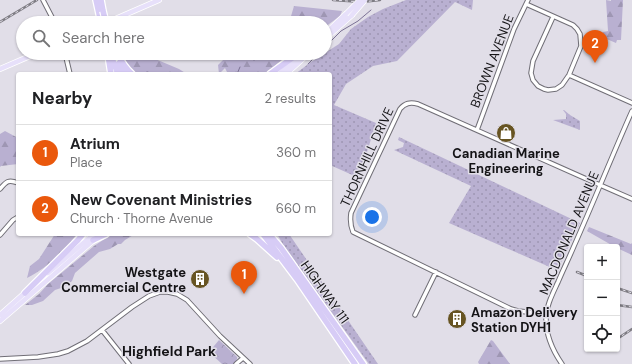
<!DOCTYPE html>
<meta charset="utf-8">
<style>
body{margin:0;font-family:"DM Sans",sans-serif;background:#f6f6f6;color:#202124}
.controls{position:absolute;right:12px;bottom:12px;display:grid;overflow:hidden;border-radius:4px;box-shadow:0 1px 3px #0004}
.controls button{width:36px;height:36px;display:grid;place-items:center;padding:0;border:0;border-bottom:1px solid #e0e0e0;background:#fff;color:#202124;font:20px sans-serif}
.you{position:absolute;left:372px;top:217px;width:14px;height:14px;margin:-10px;border:3px solid #fff;border-radius:50%;background:#1a73e8;box-shadow:0 0 0 6px #1a73e833}
.badge{display:grid;place-items:center;width:26px;height:26px;border-radius:50%;background:#ea580c;color:#fff;font-size:13px;font-weight:700}
.pin{position:absolute;translate:-50% -33px;filter:drop-shadow(0 1px 2px #0008)}
.pin::after{content:'';position:absolute;top:21px;width:14px;height:12px;background:inherit;clip-path:polygon(0 0,100% 0,50% 100%)}
.list{margin:0;padding:0;list-style:none}
h2{display:flex;justify-content:space-between;align-items:center;height:52px;margin:0;padding:0 16px;font-size:17px}
h2 small{font-size:13px;font-weight:400;color:#757577}
.list li{display:grid;grid-template-columns:26px 1fr auto;gap:12px;align-items:center;box-sizing:border-box;height:56px;padding:0 16px;border-top:1px solid #e0e0e0}
.list b{display:block;font-size:15px;white-space:nowrap}
.list p{margin:0;font-size:13px;white-space:nowrap;color:#757577}
.list em{font-size:13px;font-style:normal;color:#757577}
.icon{flex:none;width:22px;height:22px;fill:none;stroke:currentColor;stroke-width:2;stroke-linecap:round;stroke-linejoin:round}
.map{position:relative;flex:none;width:632px;height:364px;overflow:hidden}
.search{position:absolute;background:#fff;box-shadow:0 1px 3px #0004;left:16px;top:16px;width:316px;height:44px;display:flex;align-items:center;gap:10px;box-sizing:border-box;padding:0 14px;border-radius:22px;color:#757577;font-size:15px}
.panel{position:absolute;background:#fff;box-shadow:0 1px 3px #0004;left:16px;top:72px;width:316px;height:164px;border-radius:4px}
.map>svg:first-child{display:block}
.grass{fill:url(#grass-dots)}
.forest{fill:url(#forest-firs)}
.park{fill:url(#park-crowns)}
.lines{fill:none;stroke-linecap:round;stroke-linejoin:round}
.stream{stroke:#7c7295;stroke-width:1}
.minor-casing{stroke:#706e76;stroke-width:5.5}
.major-casing{stroke:#fff;stroke-width:6}
.highway-casing{stroke:#fff;stroke-width:8}
.minor{stroke:#fff;stroke-width:3.5}
.major{stroke:#e7e0fa;stroke-width:4.5}
.highway{stroke:#d7ccf6;stroke-width:5.5}
.rail-casing{stroke:#7e7c83;stroke-width:2.5}
.rail{stroke:#e1dee8;stroke-width:1;stroke-dasharray:3;stroke-linecap:butt}
.major-bridge-casing{stroke:#fff;stroke-width:6;stroke-linecap:butt}
.highway-bridge-casing{stroke:#fff;stroke-width:8;stroke-linecap:butt}
.major-bridge{stroke:#e7e0fa;stroke-width:4.5}
.highway-bridge{stroke:#d7ccf6;stroke-width:5.5}
.labels{text-anchor:middle;dominant-baseline:central;stroke-width:3;stroke-linejoin:round;paint-order:stroke}
.street-label{font-size:13px;fill:#141316;stroke:#e1dee8}
.poi-label{font-size:13px;font-weight:bold;fill:#141316;stroke:#e1dee8}
.neighbourhood-label{font-size:14px;font-weight:bold;fill:#141316;stroke:#e1dee8}
</style>
<div class="map">
<svg width="632" height="364" viewBox="0 0 632 364">
<defs>
<pattern id="grass-dots" width="8" height="8" patternUnits="userSpaceOnUse"><rect width="8" height="8" fill="#b9b0d1"/><path d="M2 2h.1M6 6h.1" fill="none" stroke="#9e96b3" stroke-width="1.8" stroke-linecap="round"/></pattern>
<pattern id="forest-firs" width="22" height="20" patternUnits="userSpaceOnUse"><rect width="22" height="20" fill="#b9b0d1"/><path d="M5 1l3.5 6h-7zM16 11l3.5 6h-7z" fill="#9e96b3"/></pattern>
<pattern id="park-crowns" width="20" height="18" patternUnits="userSpaceOnUse"><rect width="20" height="18" fill="#b9b0d1"/><path d="M2 6a3 3 0 1 1 6 0M12 15a3 3 0 1 1 6 0" fill="none" stroke="#9e96b3"/></pattern>
</defs>
<rect width="100%" height="100%" fill="#e1dee8"/>
<!-- grass -->
<path class="grass" d="M406,0h67l-1,10 -17,-8 -58,59 -24,5 -27,18 -12,21 42,18 -17,55 -29,-13v-91h-35l16,-12 28,-18 12,-15 17,-12 15,-8z
M563,110h1l6,5 10,6v9l-27,-10 13,-1v-5z
M399,137l181,86 -22,46 -6,-1 -103,-45 22,-37 -77,-36 9,-3 1,-4 -6,-3z
M277,234h12l89,130h-9l-84,-116z"/>
<!-- forest -->
<path class="forest" d="M606,0l5,1v-1h12l-2,40h-4l-1,3 -14,-6 1,-5 5,-1z
M294,6l48,5 -2,5 -15,11v-4h-36z
M120,53h21l38,16 8,5h-50c-7,-6 -13,-12 -17,-21z
M225,53h65l-25,21h-37l-3,-6 -6,6 -1,-9 7,-7z
M5,131l13,7v26l-17,2 -1,1v-33z
M589,227l42,17 1,-1v12l-15,-7v-1h-2l-28,-16z
M55,234h22c-13,17 -31,35 -50,44l3,-12 9,-7z
M112,234h23l-10,6 -4,4h-3l-8,5 -11,3 -24,21 -3,8 -8,6 -9,3 -12,11 -11,4h-7l14,-11 9,-10 46,-38z
M491,340l2,1 17,23h-31l-1,-2z"/>
<!-- park -->
<path class="park" d="M219,340l18,17v2l-3,5h-12l-13,-12z"/>
<g class="lines">
<!-- stream -->
<path class="stream" d="M325,47l16,-16 17,-10 13,-11
M254,60l16,-7
M308,64l11,-11
M147,72l5,2
M237,74l3,-7"/>
<!-- minor casing -->
<g class="minor-casing">
<path id="minor" d="M43,0l12,23
M526,4l47,21 4,4 3,5 1,12 -12,29 -7,10 -6,4 -8,1 -4,-1 -6,-3 -5,-6 -2,-7 2,-12 20,-44
M123,16l3,6 3,1
M65,53l5,21
M191,53l7,3
M569,75l63,28
M477,130l37,-101 14,-29
M0,189c6,-7 8,-10 18,-6
M0,235l13,-15 5,-3
M546,314l-28,-3 -7,-2 -158,-77c-3,-7 -3,-12 -2,-19l49,-104c5,-6 10,-7 18,-5l182,81 32,14
M415,315l21,-43
M102,330l27,34
M0,359l38,-2 20,-3 10,-3 19,-10 45,-34 17,-11 11,-4h8l9,2 10,6 33,36 30,28
M236,364l7,-6
M562,364c-9,-13 -16,-29 -16,-45 0,-13 7,-26 12,-37 5,-12 11,-24 16,-36 20,-45 38,-90 58,-135"/>
</g>
<!-- major casing -->
<g class="major-casing">
<path id="major" d="M106,23l53,-23
M325,34l21,-20
M325,39l27,-24
M0,69l37,-16
M279,74l24,-21
M286,74l23,-21
M48,273l46,-39
M0,315l27,-24
M0,321l95,-82"/>
</g>
<!-- highway casing -->
<g class="highway-casing">
<path id="highway" d="M96,0l5,23
M101,0l2,11
M110,53l8,21
M117,53c4,8 8,15 15,21
M108,55l3,19
M119,63l5,11
M270,74l29,-21
M250,234l7,5 20,18
M263,234l34,45 58,85
M269,234l12,14 82,116
M93,240l13,-6
M25,293l53,-53 5,-6"/>
</g>
<!-- minor -->
<use href="#minor" class="minor"/>
<!-- major -->
<use href="#major" class="major"/>
<!-- highway -->
<use href="#highway" class="highway"/>
<!-- rail casing -->
<g class="rail-casing">
<path id="rail" d="M333,0l29,2 18,-2
M0,22l37,-22
M577,272l10,4
M617,288l15,5
M617,305l15,2
M617,339l15,-10"/>
</g>
<!-- rail -->
<use href="#rail" class="rail"/>
<!-- major-bridge casing -->
<g class="major-bridge-casing">
<path id="major-bridge" d="M346,14l14,-14
M352,15l13,-15"/>
</g>
<!-- highway-bridge casing -->
<g class="highway-bridge-casing">
<path id="highway-bridge" d="M103,11l3,12"/>
</g>
<!-- major-bridge -->
<use href="#major-bridge" class="major-bridge"/>
<!-- highway-bridge -->
<use href="#highway-bridge" class="highway-bridge"/>
</g>
<!-- icons -->
<defs>
<g id="shop-disc" transform="scale(1)"><circle r="9.5" fill="#675422" stroke="#e1dee8"/><path d="M-5-2.5h2.3a2.7 3.5 0 0 1 5.4 0H5L5.5 6h-11ZM-1.5-2.5h3a1.5 2.3 0 0 0-3 0Z" fill="#fff"/></g>
<g id="building-disc" transform="scale(1)"><circle r="9.5" fill="#675422" stroke="#e1dee8"/><path d="M-4-6H4V6H1V3H-1V6H-4ZM-2.5-4.3h1.7v1.8h-1.7ZM.8-4.3h1.7v1.8H.8ZM-2.5-1h1.7V.8h-1.7ZM.8-1h1.7V.8H.8Z" fill="#fff"/></g>
</defs>
<g fill-rule="evenodd">
<use href="#shop-disc" x="506" y="133"/>
<use href="#building-disc" x="200" y="279"/>
<use href="#building-disc" x="457" y="319"/>
</g>
<g class="labels">
<!-- street labels -->
<g class="street-label">
<text transform="translate(492 61) rotate(-69)">BROWN AVENUE</text>
<text transform="translate(367 157) rotate(-65)">THORNHILL DRIVE</text>
<text transform="translate(569 233) rotate(-67)">MACDONALD AVENUE</text>
<text transform="translate(325 292) rotate(55)">HIGHWAY 111</text>
</g>
<!-- poi labels -->
<g class="poi-label">
<text x="506" y="153">Canadian Marine<tspan x="506" dy="15">Engineering</tspan></text>
<text x="186" y="272" text-anchor="end">Westgate<tspan x="186" dy="15">Commercial Centre</tspan></text>
<text x="471" y="312" text-anchor="start">Amazon Delivery<tspan x="471" dy="15">Station DYH1</tspan></text>
</g>
<!-- neighbourhood labels -->
<g class="neighbourhood-label">
<text x="169" y="351">Highfield Park</text>
</g>
</g>
</svg>
<div class="controls">
<button>+</button>
<button>−</button>
<button><svg class="icon" aria-label="locate" viewBox="0 0 24 24"><circle cx="12" cy="12" r="6"/><path d="M12 2v4M12 18v4M2 12h4M18 12h4"/></svg></button>
</div>
<div class="you"></div>
<div class="pin badge" style="left:244px;top:294px">1</div>
<div class="pin badge" style="left:595px;top:63px">2</div>
<div class="search"><svg class="icon" aria-label="search" viewBox="0 0 24 24"><circle cx="10" cy="10" r="6"/><path d="M15 15l6 6"/></svg>Search here</div>
<section class="panel">
<h2>Nearby<small>2 results</small></h2>
<ul class="list">
<li><span class="badge">1</span><div><b>Atrium</b><p>Place</p></div><em>360 m</em></li>
<li><span class="badge">2</span><div><b>New Covenant Ministries</b><p>Church · Thorne Avenue</p></div><em>660 m</em></li>
</ul>
</section>
</div>
